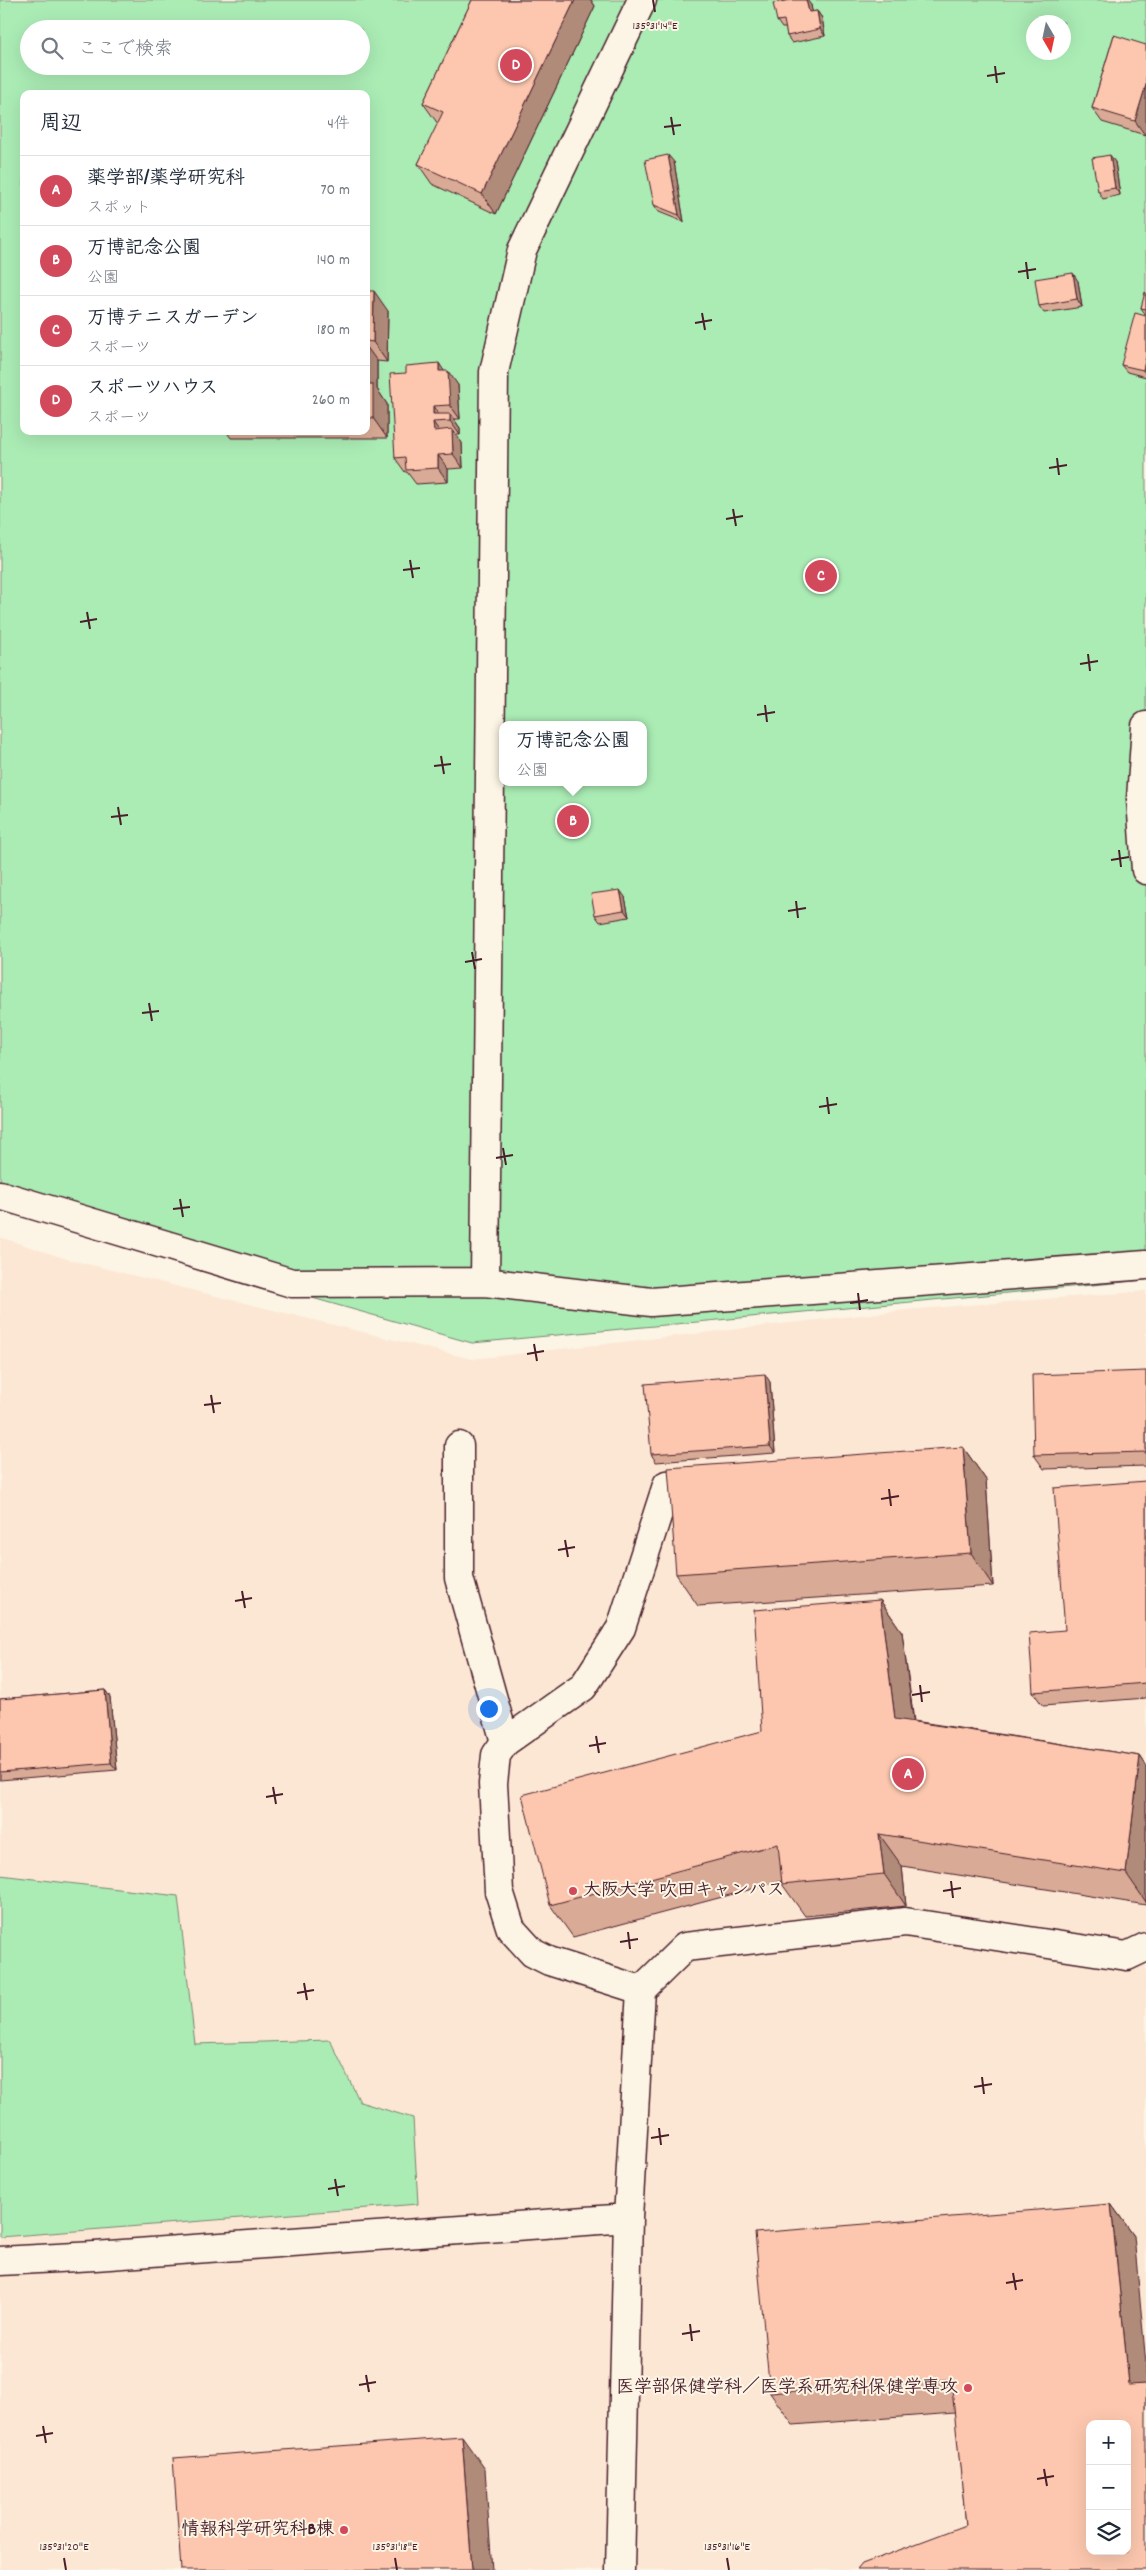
<!DOCTYPE html>
<html lang="ja">
<meta charset="utf-8">
<style>
body{margin:0;font-family:Dekko,"Klee One",sans-serif;background:#f6f6f7;color:#1f2937}
.controls{position:absolute;right:15px;bottom:15px;display:grid;overflow:hidden;border-radius:10px;box-shadow:0 5px 20px #0002}
.controls button{width:45px;height:45px;display:grid;place-items:center;padding:0;border:0;border-bottom:1px solid #e0e1e3;background:#fff;color:#1f2937;font:25px sans-serif}
.compass{position:absolute;left:1026px;top:15px;width:45px;height:45px;border-radius:50%;background:#fff;box-shadow:0 5px 20px #0002;rotate:171deg}
.you{position:absolute;left:488px;top:1708px;width:18px;height:18px;margin:-12px;border:4px solid #fff;border-radius:50%;background:#1a73e8;box-shadow:0 0 0 8px #1a73e833}
.badge{display:grid;place-items:center;width:32px;height:32px;border-radius:50%;background:#d1495b;color:#fff;font-size:16px;font-weight:700}
.pin{position:absolute;translate:-50% -50%;border:2px solid #fff;box-shadow:0 1px 5px #0006}
.popup{position:absolute;left:499px;top:721px;width:148px;height:65px;box-sizing:border-box;display:grid;place-content:center;border-radius:10px;background:#fff;filter:drop-shadow(0 1px 4px #0005);font-size:16px;white-space:nowrap;color:#747a83}
.popup b{font-size:19px;color:#1f2937}
.popup::after{content:'';position:absolute;left:50%;top:100%;margin-left:-10px;border:10px solid transparent;border-top-color:#fff}
.list{margin:0;padding:0;list-style:none}
h2{display:flex;justify-content:space-between;align-items:center;height:65px;margin:0;padding:0 20px;font-size:21px}
h2 small{font-size:16px;font-weight:400;color:#747a83}
.list li{display:grid;grid-template-columns:32px 1fr auto;gap:15px;align-items:center;box-sizing:border-box;height:70px;padding:0 20px;border-top:1px solid #e0e1e3}
.list b{display:block;font-size:19px;white-space:nowrap}
.list p{margin:0;font-size:16px;white-space:nowrap;color:#747a83}
.list em{font-size:16px;font-style:normal;color:#747a83}
.icon{flex:none;width:28px;height:28px;fill:none;stroke:currentColor;stroke-width:2;stroke-linecap:round;stroke-linejoin:round}
.map{position:relative;flex:none;width:1146px;height:2570px;overflow:hidden}
.search{position:absolute;background:#fff;box-shadow:0 5px 20px #0002;left:20px;top:20px;width:350px;height:55px;display:flex;align-items:center;gap:12px;box-sizing:border-box;padding:0 18px;border-radius:28px;color:#747a83;font-size:19px}
.panel{position:absolute;background:#fff;box-shadow:0 5px 20px #0002;left:20px;top:90px;width:350px;height:345px;border-radius:10px}
.map>svg:first-child{display:block}
.built{fill:#fce7d4;fill-rule:evenodd}
.green{fill:#abecb5;stroke:#7a8670;fill-rule:evenodd}
.lines{fill:none;stroke-linecap:round;stroke-linejoin:round}
.minor-casing{stroke:#4a1f2b;stroke-width:31}
.minor{stroke:#fcf5e5;stroke-width:28}
.wall{fill:#d9ab96;stroke:#4a1f2b}
.shaded-wall{fill:#b08b7a;stroke:#4a1f2b}
.building{fill:#fcc7ae;stroke:#4a1f2b;fill-rule:evenodd}
.ticks{fill:none;stroke:#4a1f2b;stroke-width:2}
.poi-dot{fill:#d1495b;stroke:#fcf5e5;stroke-width:2}
.labels{text-anchor:middle;dominant-baseline:central;stroke-width:4;stroke-linejoin:round;paint-order:stroke}
.poi-label{font-size:18px;font-weight:bold;fill:#4a1f2b;stroke:#fcf5e5;text-anchor:end}
.ticks-label{font-size:12px;text-anchor:middle;fill:#4a1f2b;stroke:#fcf5e5;stroke-width:4;stroke-linejoin:round;paint-order:stroke}
</style>
<div class="map">
<svg width="1146" height="2570" viewBox="0 0 1146 2570">
<rect width="100%" height="100%" fill="#fcf5e5"/>
<filter id="ink" filterUnits="userSpaceOnUse"><feTurbulence type="fractalNoise" baseFrequency=".02" numOctaves="2"/><feDisplacementMap in="SourceGraphic" scale="10" xChannelSelector="R" yChannelSelector="G"/><feConvolveMatrix kernelMatrix="1 2 1 2 8 2 1 2 1" color-interpolation-filters="sRGB"/></filter>
<g filter="url(#ink)">
<!-- built -->
<path class="built" d="M0,1237l67,22 405,100 433,-49 241,-19v1279h-1146zM1090,2424h37v127h-37z"/>
<!-- green -->
<path class="green" d="M0,0h1146v1280l-674,63 -472,-133zM1034,22h30v30h-30zM29,29h332v37h-332zM24,94h342v337h-342zM503,725h140v57h-140z
M0,1875l178,21 17,148 135,-4 30,62 53,16 5,86 -418,33z"/>
<g class="lines">
<!-- minor casing -->
<g class="minor-casing">
<path id="minor" d="M1146,726l-5,73 5,71
M0,1195l292,88 193,-1 9,-910 28,-122 120,-250
M485,1282l166,20 495,-37
M459,1446v132l46,164
M641,1990l-92,-29 -16,-8 -22,-24 -12,-38 -6,-107 3,-29 9,-13 78,-55 38,-59 46,-143 41,-4
M0,2261l95,-5 533,-38
M620,2570l8,-352 13,-228 44,-43 220,-25 222,34 19,-9"/>
</g>
<!-- minor -->
<use href="#minor" class="minor"/>
</g>
<!-- wall -->
<path class="wall" d="M472,0h119l4,6 -99,208 -64,-30 -14,-20 20,-40 -15,-21z
M811,5l1,7 5,-1 5,7 3,18 -33,7 -5,-7 -1,-8h-4l-5,-7z
M1114,35l31,100 -43,-13 -10,-14z
M674,162l10,60 -25,-10 -5,-7z
M1115,162l5,33 -17,4 -5,-8z
M1078,281l4,26 -38,6 -5,-7z
M366,291l22,20 -1,51 -10,-1v28l10,15v34h-156l-5,-7h140z
M1146,293v22l-5,-7z
M1146,316v61l-19,-5 -6,-7z
M444,371l14,14 2,34h-6l6,9v7h-4l6,8 1,25 -15,1v13l-32,2 -9,-12h-2l-10,-14 11,-85z
M625,897l4,20 -29,5 -5,-7z
M1146,1371v95l-102,3 -10,-14z
M770,1382l5,71 -119,9 -5,-8z
M963,1447l23,33 7,106 -295,20 -22,-32z
M1146,1481v217l-103,8 -10,-14 32,-62z
M880,1600l22,32 12,89 226,35 6,9v140l-244,-39 4,40 -101,10 -23,-32v-3l-209,56 -23,-32 212,-174z
M105,1690l5,7 7,73 -117,10v-81z
M1111,2204l23,32 -168,289 -11,-112 -162,12 -23,-32z"/>
<!-- shaded-wall -->
<path class="shaded-wall" d="M575,0h16l4,6 -99,208 -14,-20z
M806,0h1l4,5 3,15 -5,-8z
M817,11l5,7 3,18 -5,-7z
M1146,85v47l-1,3 -10,-14z
M668,155l6,7 10,60 -5,-7z
M1110,155l5,7 5,33 -5,-7z
M1073,273l5,8 4,26 -5,-8z
M374,291l14,20 -1,51 -14,-20z
M366,346l11,15v28l10,15v34l-14,-20 -7,-29z
M1146,356v19l-3,-5z
M439,363l9,14v-6l10,14 2,34 -10,-14 -11,-34z
M433,406l9,14 -9,-6z
M450,414l10,14v7l-10,-14z
M433,422l10,14 -9,-5z
M452,429l10,14 1,25 -10,-14z
M438,455l10,14v13l-10,-14z
M620,890l5,7 4,20 -5,-7z
M765,1374l5,8 5,71 -5,-7z
M963,1447l23,33 7,106 -22,-33z
M880,1600l22,32 15,119 -22,-32z
M105,1690l5,7 7,73 -6,-7z
M1140,1756l6,9v137l-20,-29z
M879,1834l23,32 4,40 -22,-32z
M1111,2204l23,32 12,128v46l-17,-25z
M462,2437l23,32 7,101h-20z"/>
<!-- building -->
<path class="building" d="M472,0h103l-93,194 -64,-30 25,-52 -20,-9z
M792,0h14l3,12 8,-1 3,18 -33,7 -3,-16 -7,1 -4,-18z
M1114,35l32,10v40l-11,36 -43,-13z
M668,155l11,60 -25,-10 -9,-45z
M1110,155l5,33 -17,3 -6,-33z
M1073,273l4,26 -38,7 -4,-27z
M366,291h8l-1,51 -7,-1z
M1145,292l1,1v16l-5,-1z
M1135,313l11,3v40l-3,14 -22,-5z
M439,363v8h9l2,34 -17,1v8h17v7l-17,1 1,9 18,-2 1,25 -15,1v13l-32,2 -1,-13 -10,1 -5,-84 16,-1v-7z
M366,384h7v34h-7z
M620,890l4,20 -29,5 -4,-21z
M1146,1371v81l-112,3 -2,-80z
M765,1374l5,72 -119,8 -6,-70z
M963,1447l8,106 -295,21 -8,-106z
M1146,1481v202l-113,9 -4,-59 36,-3 -11,-142z
M880,1600l15,119 245,37 -14,117 -247,-39 5,40 -102,10 -4,-40 -228,61 -28,-110 240,-64 -8,-121z
M105,1690l6,73 -111,9v-73z
M1111,2204l18,181 17,-1v186h-289l5,-6 104,-39 -15,-146 -181,14 -15,-160zM1090,2424h37v127h-37z
M462,2437l10,133h-291l-8,-112z"/>
</g>
<!-- ticks -->
<path class="ticks" d="M653,0l2,12M995,66l2,17M987,76l18,-3M671,117l3,18M664,127l17,-2M1026,262l2,17M1018,272l18,-3M702,313l3,17M695,323l17,-3M1057,458l2,17M1049,468l18,-3M733,509l3,17M726,519l17,-3M410,560l3,18M403,570l17,-2M87,612l3,17M80,622l17,-3M1088,654l2,17M1080,664l18,-3M765,705l2,17M757,715l18,-3M441,756l3,18M434,766l17,-2M118,807l3,18M111,817l17,-2M1119,850l2,17M1111,860l18,-3M796,901l2,17M788,911l18,-3M472,952l3,17M465,962l17,-3M149,1003l3,18M142,1013l17,-2M827,1097l2,17M819,1107l18,-3M503,1148l3,17M496,1158l17,-3M180,1199l3,18M173,1209l17,-2M858,1293l2,17M850,1303l18,-3M534,1344l3,17M527,1354l17,-3M211,1395l3,18M204,1405l17,-2M889,1489l2,17M881,1499l18,-3M565,1540l3,17M558,1550l17,-3M242,1591l3,17M235,1601l17,-3M920,1685l2,17M912,1695l18,-3M596,1736l3,17M589,1746l17,-3M273,1787l3,17M266,1797l17,-3M951,1881l2,17M943,1891l18,-3M628,1932l2,17M620,1942l18,-3M304,1983l3,17M297,1993l17,-3M982,2077l2,17M974,2087l18,-3M659,2128l2,17M651,2138l18,-3M335,2179l3,17M328,2189l17,-3M1013,2273l3,17M1006,2283l17,-3M690,2324l2,17M682,2334l18,-3M366,2375l3,17M359,2385l17,-3M43,2426l3,17M36,2436l17,-3M1044,2469l3,17M1037,2479l17,-3M64,2558l2,12M395,2558l2,12M727,2558l2,12"/>
<!-- markers -->
<g class="poi-dot">
<circle cx="573" cy="1891" r="5"/>
<circle cx="968" cy="2388" r="5"/>
<circle cx="344" cy="2530" r="5"/>
</g>
<g class="labels">
<!-- poi labels -->
<g class="poi-label">
<text x="583" y="1891" text-anchor="start">大阪大学 吹田キャンパス</text>
<text x="958" y="2388">医学部保健学科／医学系研究科保健学専攻</text>
<text x="334" y="2530">情報科学研究科B棟</text>
</g>
</g>
<g class="ticks-label">
<text x="655" y="29">135°31'14"E</text>
<text x="64" y="2550">135°31'20"E</text>
<text x="395" y="2550">135°31'18"E</text>
<text x="727" y="2550">135°31'16"E</text>
</g>
</svg>
<div class="controls">
<button>+</button>
<button>−</button>
<button><svg class="icon" aria-label="layers" viewBox="0 0 24 24"><path d="M12 4l9 5-9 5-9-5zM3 14l9 5 9-5"/></svg></button>
</div>
<svg class="compass" viewBox="-18 -18 36 36"><path d="M0-13l5 13h-10z" fill="#e53935"/><path d="M0 13l5-13h-10z" fill="#747a83"/></svg>
<div class="you"></div>
<div class="pin badge" style="left:908px;top:1774px">A</div>
<div class="pin badge" style="left:573px;top:821px">B</div>
<div class="popup"><b>万博記念公園</b>公園</div>
<div class="pin badge" style="left:821px;top:576px">C</div>
<div class="pin badge" style="left:516px;top:65px">D</div>
<div class="search"><svg class="icon" aria-label="search" viewBox="0 0 24 24"><circle cx="10" cy="10" r="6"/><path d="M15 15l6 6"/></svg>ここで検索</div>
<section class="panel">
<h2>周辺<small>4件</small></h2>
<ul class="list">
<li><span class="badge">A</span><div><b>薬学部/薬学研究科</b><p>スポット</p></div><em>70 m</em></li>
<li><span class="badge">B</span><div><b>万博記念公園</b><p>公園</p></div><em>140 m</em></li>
<li><span class="badge">C</span><div><b>万博テニスガーデン</b><p>スポーツ</p></div><em>180 m</em></li>
<li><span class="badge">D</span><div><b>スポーツハウス</b><p>スポーツ</p></div><em>260 m</em></li>
</ul>
</section>
</div>
